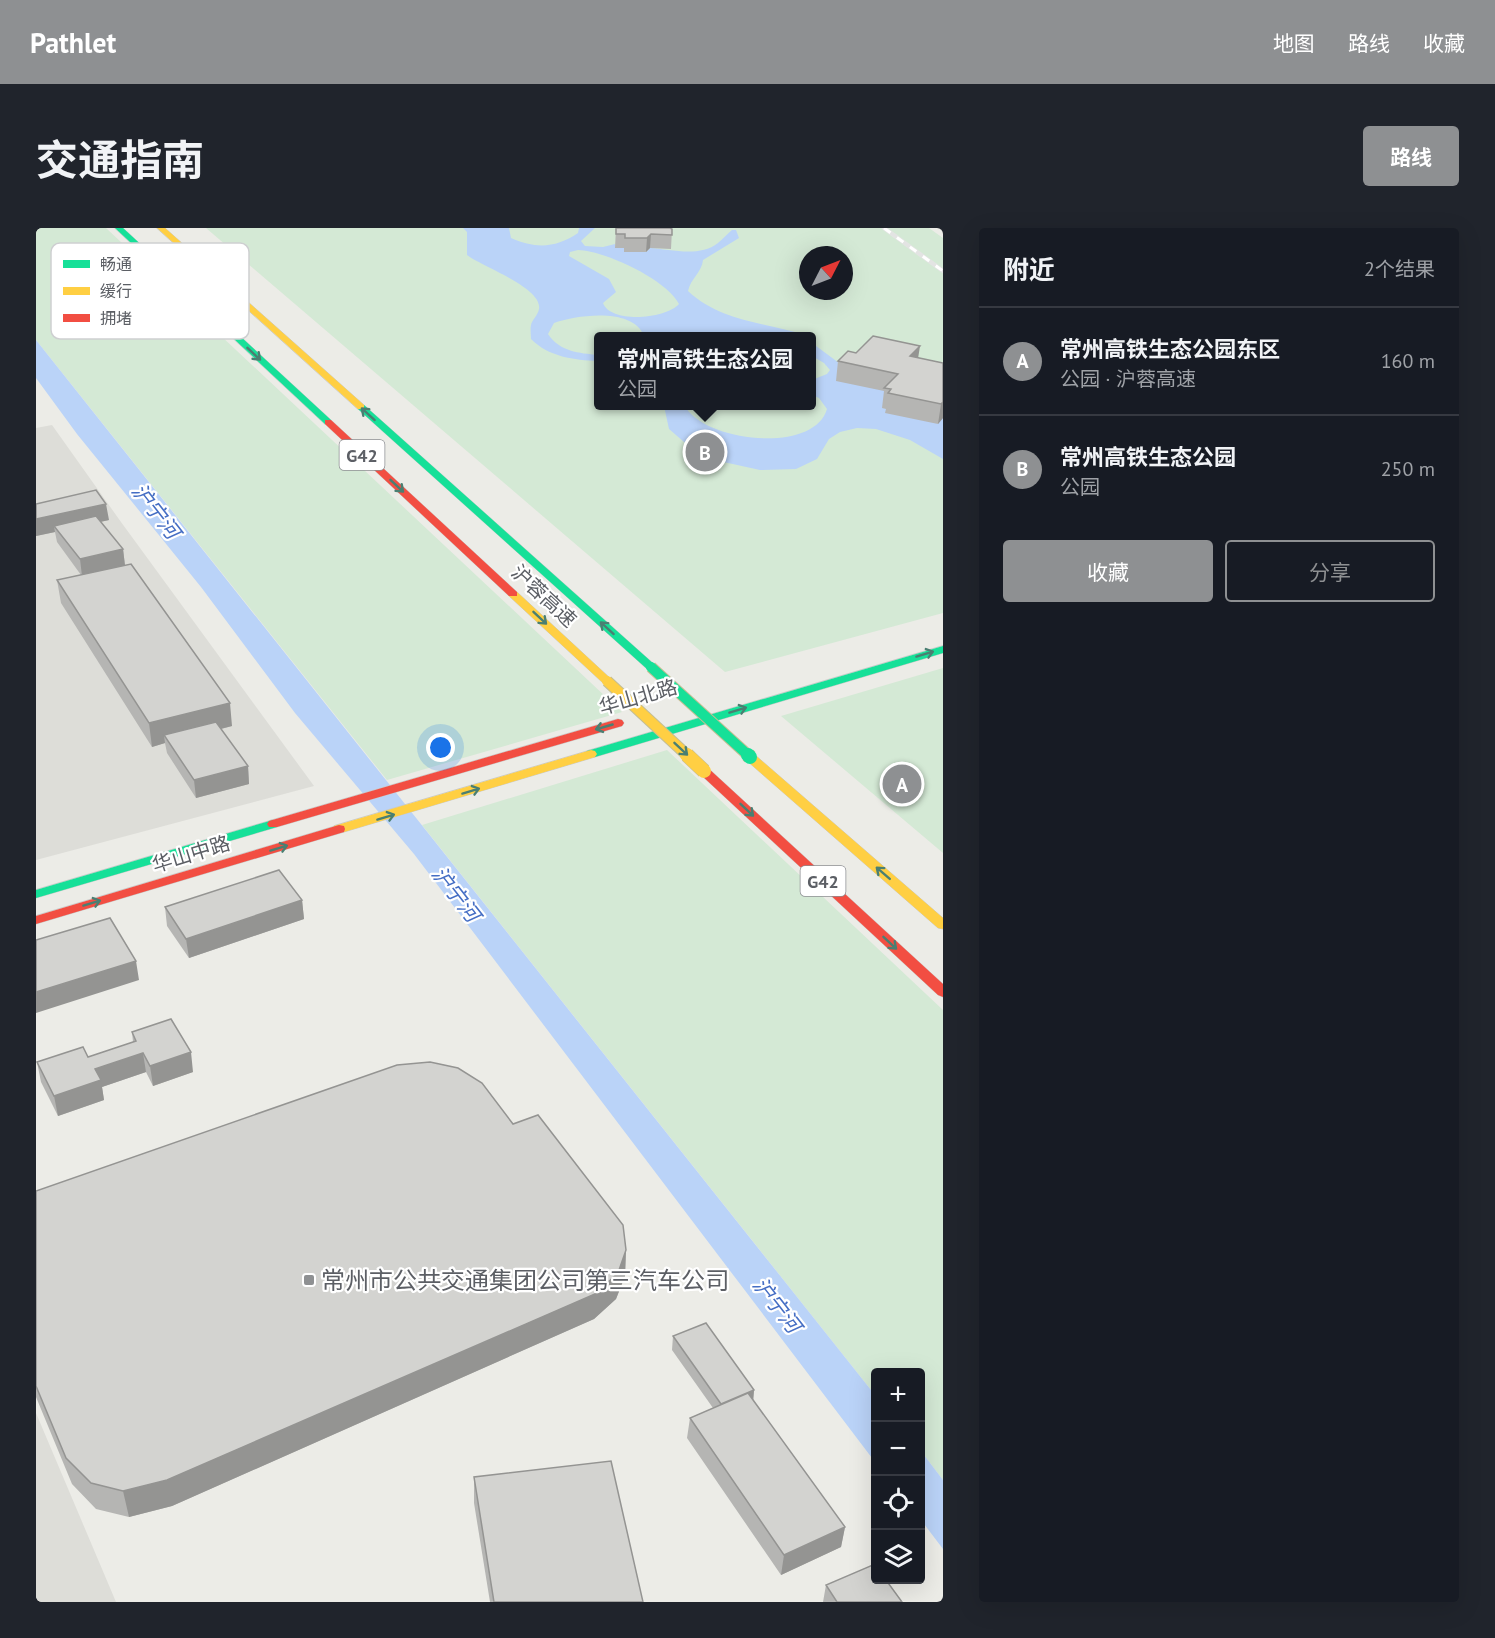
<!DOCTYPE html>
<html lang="zh">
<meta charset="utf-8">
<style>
body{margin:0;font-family:"PT Sans","Noto Sans SC",sans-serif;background:#20242c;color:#f1f3f6}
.controls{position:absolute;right:18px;bottom:18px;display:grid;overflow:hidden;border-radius:6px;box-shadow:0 6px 24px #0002}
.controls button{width:54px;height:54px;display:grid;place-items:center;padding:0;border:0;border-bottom:2px solid #363941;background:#171b24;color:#f1f3f6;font:30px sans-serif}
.compass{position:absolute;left:763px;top:18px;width:54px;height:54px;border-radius:50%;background:#171b24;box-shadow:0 6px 24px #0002;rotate:48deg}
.you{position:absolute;left:405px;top:520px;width:21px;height:21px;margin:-15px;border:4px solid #fff;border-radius:50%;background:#1a73e8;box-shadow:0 0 0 9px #1a73e833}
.badge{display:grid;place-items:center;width:39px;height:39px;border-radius:50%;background:#8e9092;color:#fff;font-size:20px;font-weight:700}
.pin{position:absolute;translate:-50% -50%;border:3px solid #fff;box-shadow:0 2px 6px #0006}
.popup{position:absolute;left:558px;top:104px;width:222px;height:78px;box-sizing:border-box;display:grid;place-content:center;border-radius:6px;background:#171b24;filter:drop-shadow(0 2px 4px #0005);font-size:20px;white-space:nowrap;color:#9ea1a6}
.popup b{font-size:22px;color:#f1f3f6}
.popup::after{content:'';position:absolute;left:50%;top:100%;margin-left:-12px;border:12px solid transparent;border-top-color:#171b24}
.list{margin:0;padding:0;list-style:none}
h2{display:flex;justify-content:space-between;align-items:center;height:78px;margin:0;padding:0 24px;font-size:26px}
h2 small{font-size:20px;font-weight:400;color:#9ea1a6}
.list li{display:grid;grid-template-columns:39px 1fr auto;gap:18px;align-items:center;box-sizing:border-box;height:108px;padding:0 24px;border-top:2px solid #363941}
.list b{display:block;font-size:22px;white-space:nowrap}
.list p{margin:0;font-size:20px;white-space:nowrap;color:#9ea1a6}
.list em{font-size:20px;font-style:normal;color:#9ea1a6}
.actions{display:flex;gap:12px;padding:18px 24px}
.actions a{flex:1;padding:14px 0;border:2px solid #8e9092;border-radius:6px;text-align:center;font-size:21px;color:#8e9092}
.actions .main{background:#8e9092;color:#fff}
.icon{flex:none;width:33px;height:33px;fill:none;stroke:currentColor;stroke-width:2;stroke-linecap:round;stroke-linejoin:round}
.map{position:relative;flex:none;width:907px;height:1374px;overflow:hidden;border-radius:6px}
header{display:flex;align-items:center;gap:36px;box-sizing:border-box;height:84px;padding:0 30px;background:#8e9092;color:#fff}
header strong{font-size:28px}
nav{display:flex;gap:33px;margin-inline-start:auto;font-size:21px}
.intro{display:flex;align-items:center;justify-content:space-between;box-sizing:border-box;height:144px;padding:0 36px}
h1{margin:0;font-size:42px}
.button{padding:15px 27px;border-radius:6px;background:#8e9092;color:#fff;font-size:21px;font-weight:700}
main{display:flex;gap:36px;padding:0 36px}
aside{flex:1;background:#171b24;border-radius:6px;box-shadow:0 6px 24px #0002}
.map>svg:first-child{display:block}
.industrial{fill:#ddddd8}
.green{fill:#d4e9d5;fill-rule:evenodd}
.water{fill:#bad3f8;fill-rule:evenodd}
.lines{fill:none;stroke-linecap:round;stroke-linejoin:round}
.fast-casing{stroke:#c9cac9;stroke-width:1}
.slow-casing{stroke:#c9cac9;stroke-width:1}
.jam-casing{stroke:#c9cac9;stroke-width:1}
.fast{fill:#16e098;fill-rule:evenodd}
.slow{fill:#ffcf43;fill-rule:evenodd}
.jam{fill:#f24e42;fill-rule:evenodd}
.rail-casing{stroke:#e3e4e3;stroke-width:4.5}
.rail{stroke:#fff;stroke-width:3;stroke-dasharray:8;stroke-linecap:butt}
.fast-bridge-far1-casing{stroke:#c4be93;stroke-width:12;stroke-linecap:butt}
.fast-bridge-casing{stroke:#c4be93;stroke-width:15;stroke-linecap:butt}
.slow-bridge-far1-casing{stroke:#c4be93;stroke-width:12;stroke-linecap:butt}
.slow-bridge-casing{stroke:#c4be93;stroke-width:15;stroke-linecap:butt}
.fast-bridge-far1{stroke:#16e098;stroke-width:10}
.fast-bridge{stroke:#16e098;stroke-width:14}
.slow-bridge-far1{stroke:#ffcf43;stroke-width:10}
.slow-bridge{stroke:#ffcf43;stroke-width:14}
.wall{fill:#b5b5b3}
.shaded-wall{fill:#949492}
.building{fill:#d3d3d0;stroke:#949492;stroke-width:1.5}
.oneway{stroke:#4a7f72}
.poi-dot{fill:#8e9092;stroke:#fff;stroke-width:2}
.labels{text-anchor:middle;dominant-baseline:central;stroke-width:4.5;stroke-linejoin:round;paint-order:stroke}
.shield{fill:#fff;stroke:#8d8f93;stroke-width:1.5}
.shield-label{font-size:18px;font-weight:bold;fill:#5c5f65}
.street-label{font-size:20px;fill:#5c5f65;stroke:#fff}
.water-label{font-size:21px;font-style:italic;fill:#456ec4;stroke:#fff}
.near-poi-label{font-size:24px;fill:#5c5f65;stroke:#fff;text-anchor:start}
.key{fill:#fff;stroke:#cecfd1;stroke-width:1.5}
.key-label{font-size:16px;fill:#5c5f65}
</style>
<header>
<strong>Pathlet</strong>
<nav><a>地图</a><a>路线</a><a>收藏</a></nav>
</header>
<div class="intro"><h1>交通指南</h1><a class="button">路线</a></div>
<main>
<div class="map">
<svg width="907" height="1374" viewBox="0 0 907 1374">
<rect width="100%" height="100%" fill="#ecece7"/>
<!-- industrial -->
<path class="industrial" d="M16,197l69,97 193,264 -278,74v-432z
M0,1185l80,189h-80z"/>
<!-- green -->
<path class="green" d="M0,0h70l516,484 -235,68 -351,-440z
M170,0h723l14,10v375l-218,59zM772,27h36v36h-36zM562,109h214v69h-214z
M907,440v185l-162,-137z
M631,522l276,260v470l-22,-29 -1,-79h-44l-1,23 -453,-570z"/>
<!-- water -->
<path class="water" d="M427,0h46l2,10c25,11 45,10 67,-5l1,-5h16l-14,13 4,5 18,1 12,-3v4h9v4h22l4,-4c20,1 49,10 68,-5 5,-4 9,-9 14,-13h4l3,8 -36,22c-1,12 -12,18 -15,31 30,28 69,31 107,41l7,4h-158c-11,-29 -67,-21 -90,-13l-6,11c12,18 31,19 50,21v6c-24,-1 -49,-4 -67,-22 0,-4 -1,-10 0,-14 1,-5 7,-10 8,-16 4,-21 -58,-43 -72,-54v-23zM542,22c27,1 88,29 101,54 -13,15 -68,20 -76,-1l13,-11 -7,-13 -40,-23 1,-4z
M0,112l839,1055v67l-461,-608 -119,-141 -94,-126 -124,-153 -41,-56z
M776,115l27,20 56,31 -12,14 60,10v41l-33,-19 -34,-11 -19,-1 -17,4 -11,7 -12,20 -21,10 -36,1 -41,-9 -28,-13 -22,-19 -5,-23h24l-2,2c22,34 128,46 141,1l-8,-11 -7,-3v-15l15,-6 3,-4 -6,-7 -12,-7z
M885,1223l22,29v69l-22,-29z"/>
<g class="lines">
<!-- fast casing -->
<g class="fast-casing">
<path id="fast" d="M79,0h8l208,192v4h-6z
M322,177h6l291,260v4h-8l-289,-260z
M907,418v7l-348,104h-8l-2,-3 2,-3z
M237,592l6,4 -2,3 -241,71v-8z"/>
</g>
<!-- slow casing -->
<g class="slow-casing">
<path id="slow" d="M121,0h8l199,177v4h-6z
M477,363l4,1 94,87v4h-8l-94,-87 -1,-2z
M555,522l4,1 2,3 -2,3 -251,75h-10l-1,-3 1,-3z
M714,525l4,1 189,164v11l-5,-1 -192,-168 -2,-3z"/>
</g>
<!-- jam casing -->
<g class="jam-casing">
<path id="jam" d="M289,192h6l186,172v4h-8l-184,-172z
M582,491l4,1 2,3 -2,3 -345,101h-8l-2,-3 2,-3z
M668,539l4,1 235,216v13l-5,-2 -238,-221 -2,-3z
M303,597l5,1 1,3 -1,3 -308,92v-8z"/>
</g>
<!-- fast -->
<use href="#fast" class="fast"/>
<!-- slow -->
<use href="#slow" class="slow"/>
<!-- jam -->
<use href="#jam" class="jam"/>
<!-- rail casing -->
<g class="rail-casing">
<path id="rail" d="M848,0l59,43"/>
</g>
<!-- rail -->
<use href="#rail" class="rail"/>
<!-- fast-bridge-far1 casing -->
<g class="fast-bridge-far1-casing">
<path id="fast-bridge-far1" d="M615,439l98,89"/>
</g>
<!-- fast-bridge casing -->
<g class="fast-bridge-casing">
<path id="fast-bridge" d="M712,527l2,2"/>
</g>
<!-- slow-bridge-far1 casing -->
<g class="slow-bridge-far1-casing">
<path id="slow-bridge-far1" d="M571,453l81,75"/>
</g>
<!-- slow-bridge casing -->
<g class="slow-bridge-casing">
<path id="slow-bridge" d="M651,527l17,16"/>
</g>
<!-- fast-bridge-far1 -->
<use href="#fast-bridge-far1" class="fast-bridge-far1"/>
<!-- fast-bridge -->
<use href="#fast-bridge" class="fast-bridge"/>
<!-- slow-bridge-far1 -->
<use href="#slow-bridge-far1" class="slow-bridge-far1"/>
<!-- slow-bridge -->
<use href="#slow-bridge" class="slow-bridge"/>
</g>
<!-- wall -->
<path class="wall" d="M580,0l56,1 -1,20 -21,-1 -4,4h-22v-4h-9z
M820,125l62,5 25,5v55l-5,6 -53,-11 1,-4 -4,-1 2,-17 -48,-10 2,-20z
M0,276l73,16 -9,2 23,27 2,16 107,161 -11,3 27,37 1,18 -53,14 -29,-45 -2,-10 -13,4 -91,-144 -4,-23 24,-5 -24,-33 -2,-10 -19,4z
M266,672l2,19 -115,39 -22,-32 -2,-19z
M96,804l61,40 -40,14 -7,-14 -44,15 2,13 -46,16 -17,-34 -4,-20 51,-5 45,-15z
M477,896l113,126 -1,26 -9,23 -22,20 -422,187 -43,11 -33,-8 -24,-25 -36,-87v-206z
M637,1108l81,54 -1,10 92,127 -4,20 -60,28 -94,-137 3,-20 23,-10 -41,-58z
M438,1249l169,125h-153l-16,-99z
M790,1357l76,17h-79z"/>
<!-- shaded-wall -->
<path class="shaded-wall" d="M615,6l-1,14 -4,4 1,-14z
M884,118l-3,19 -7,-9z
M907,174v16l-5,6 3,-20z
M70,276l3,16 -51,11 -4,-5 1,6 -19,4v-17z
M87,321l2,17 -43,10 -2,-17z
M194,475l2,23 -63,16 -5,-7 1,8 -13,4 -3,-24z
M212,538l1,18 -53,14 -2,-18z
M266,672l2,19 -115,39 -3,-19z
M100,733l3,19 -103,33v-21z
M155,824l2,20 -40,14 -3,-20z
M107,825l3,19 -44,15 2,13 -46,16 -4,-20 41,-27z
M590,1022l-1,26 -9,23 -22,20 -422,187 -43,11 -6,-26z
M718,1162l-1,13 -32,1z
M809,1299l-4,20 -60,28 3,-20z"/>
<!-- building -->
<path class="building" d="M580,0h54l2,1v6l-21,-1 -4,4h-22v-4h-9z
M837,108l47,10 -10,10 33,7v39l-2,2 -53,-11 3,-4 -7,-1 14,-14 -60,-13 10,-10 8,2z
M60,262l10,14 -70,15v-15z
M60,288l27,33 -43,10 -26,-33z
M95,336l99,139 -81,20 -92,-143z
M180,494l32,44 -54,14 -30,-45z
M243,642l23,30 -116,39 -21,-32z
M74,690l26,43 -100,31v-52z
M135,791l20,33 -41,14 -7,-13 -48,16 6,11 -47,16 -17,-34 46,-15 5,10 48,-16 -4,-9z
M394,834l28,6 24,15 31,41 25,-9 85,110 3,25 -8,23 -23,21 -428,186 -44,11 -32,-8 -25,-25 -30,-72v-195l361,-126z
M670,1095l48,67 -33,14 -48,-68z
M712,1165l97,134 -61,28 -94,-137z
M575,1233l32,141h-149l-20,-125z
M839,1336l1,16h10l16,22h-65l-11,-17z"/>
<!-- one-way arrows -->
<defs><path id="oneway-shaft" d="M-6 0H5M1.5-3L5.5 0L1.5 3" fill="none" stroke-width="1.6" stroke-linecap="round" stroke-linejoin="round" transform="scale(1.5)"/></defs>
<g class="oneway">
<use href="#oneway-shaft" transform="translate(218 126) rotate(43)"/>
<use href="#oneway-shaft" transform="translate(332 186) rotate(-138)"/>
<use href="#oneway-shaft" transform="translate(361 258) rotate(43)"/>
<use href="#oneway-shaft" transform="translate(504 390) rotate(43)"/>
<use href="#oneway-shaft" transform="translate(571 400) rotate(-138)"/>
<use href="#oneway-shaft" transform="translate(889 426) rotate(-17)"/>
<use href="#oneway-shaft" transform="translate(702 482) rotate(-17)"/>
<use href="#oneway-shaft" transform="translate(568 499) rotate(164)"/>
<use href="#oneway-shaft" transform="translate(645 521) rotate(43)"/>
<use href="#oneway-shaft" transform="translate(435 563) rotate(-17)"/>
<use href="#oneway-shaft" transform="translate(711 582) rotate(43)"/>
<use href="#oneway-shaft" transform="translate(350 589) rotate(-17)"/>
<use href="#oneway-shaft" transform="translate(243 620) rotate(-17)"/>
<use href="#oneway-shaft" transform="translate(847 645) rotate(-139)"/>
<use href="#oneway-shaft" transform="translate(56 675) rotate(-17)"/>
<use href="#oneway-shaft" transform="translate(854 715) rotate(43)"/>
</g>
<!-- markers -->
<rect class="poi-dot" x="267" y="1046" width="12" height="12" rx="3"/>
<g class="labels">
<!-- shield labels -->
<g class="shield">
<rect x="303.5" y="212" width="45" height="30" rx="4.5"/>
<rect x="764.5" y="638" width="45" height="30" rx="4.5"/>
</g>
<g class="shield-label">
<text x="326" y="227">G42</text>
<text x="787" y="653">G42</text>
</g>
<!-- street labels -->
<g class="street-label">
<text transform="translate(508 368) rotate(43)">沪蓉高速</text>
<text transform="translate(602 469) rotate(-16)">华山北路</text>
<text transform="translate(155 626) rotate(-17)">华山中路</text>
</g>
<!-- water labels -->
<g class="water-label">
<text transform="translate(120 283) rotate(52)">沪宁河</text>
<text transform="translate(420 666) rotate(52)">沪宁河</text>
<text transform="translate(741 1077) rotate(52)">沪宁河</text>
</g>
<!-- near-poi labels -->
<g class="near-poi-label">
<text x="285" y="1052">常州市公共交通集团公司第三汽车公司</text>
</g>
</g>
<!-- legend -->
<rect x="15" y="15" width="198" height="96" rx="9" class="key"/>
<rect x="27" y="32" width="27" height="8" fill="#16e098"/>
<rect x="27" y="59" width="27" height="8" fill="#ffcf43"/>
<rect x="27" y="86" width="27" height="8" fill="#f24e42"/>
<g class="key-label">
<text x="64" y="42">畅通</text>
<text x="64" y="69">缓行</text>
<text x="64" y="96">拥堵</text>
</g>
</svg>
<div class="controls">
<button>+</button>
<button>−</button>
<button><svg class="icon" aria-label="locate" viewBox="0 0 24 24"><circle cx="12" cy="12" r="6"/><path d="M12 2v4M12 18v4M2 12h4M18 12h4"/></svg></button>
<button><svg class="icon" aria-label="layers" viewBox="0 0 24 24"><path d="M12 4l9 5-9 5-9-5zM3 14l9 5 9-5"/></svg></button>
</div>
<svg class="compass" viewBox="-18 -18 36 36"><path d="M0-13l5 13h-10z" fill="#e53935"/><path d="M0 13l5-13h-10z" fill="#9ea1a6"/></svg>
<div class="you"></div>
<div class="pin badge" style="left:866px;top:556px">A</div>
<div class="pin badge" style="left:669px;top:224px">B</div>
<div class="popup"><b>常州高铁生态公园</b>公园</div>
</div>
<aside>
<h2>附近<small>2个结果</small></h2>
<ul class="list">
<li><span class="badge">A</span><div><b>常州高铁生态公园东区</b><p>公园 · 沪蓉高速</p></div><em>160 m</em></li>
<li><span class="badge">B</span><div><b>常州高铁生态公园</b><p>公园</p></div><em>250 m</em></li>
</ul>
<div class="actions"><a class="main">收藏</a><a>分享</a></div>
</aside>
</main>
